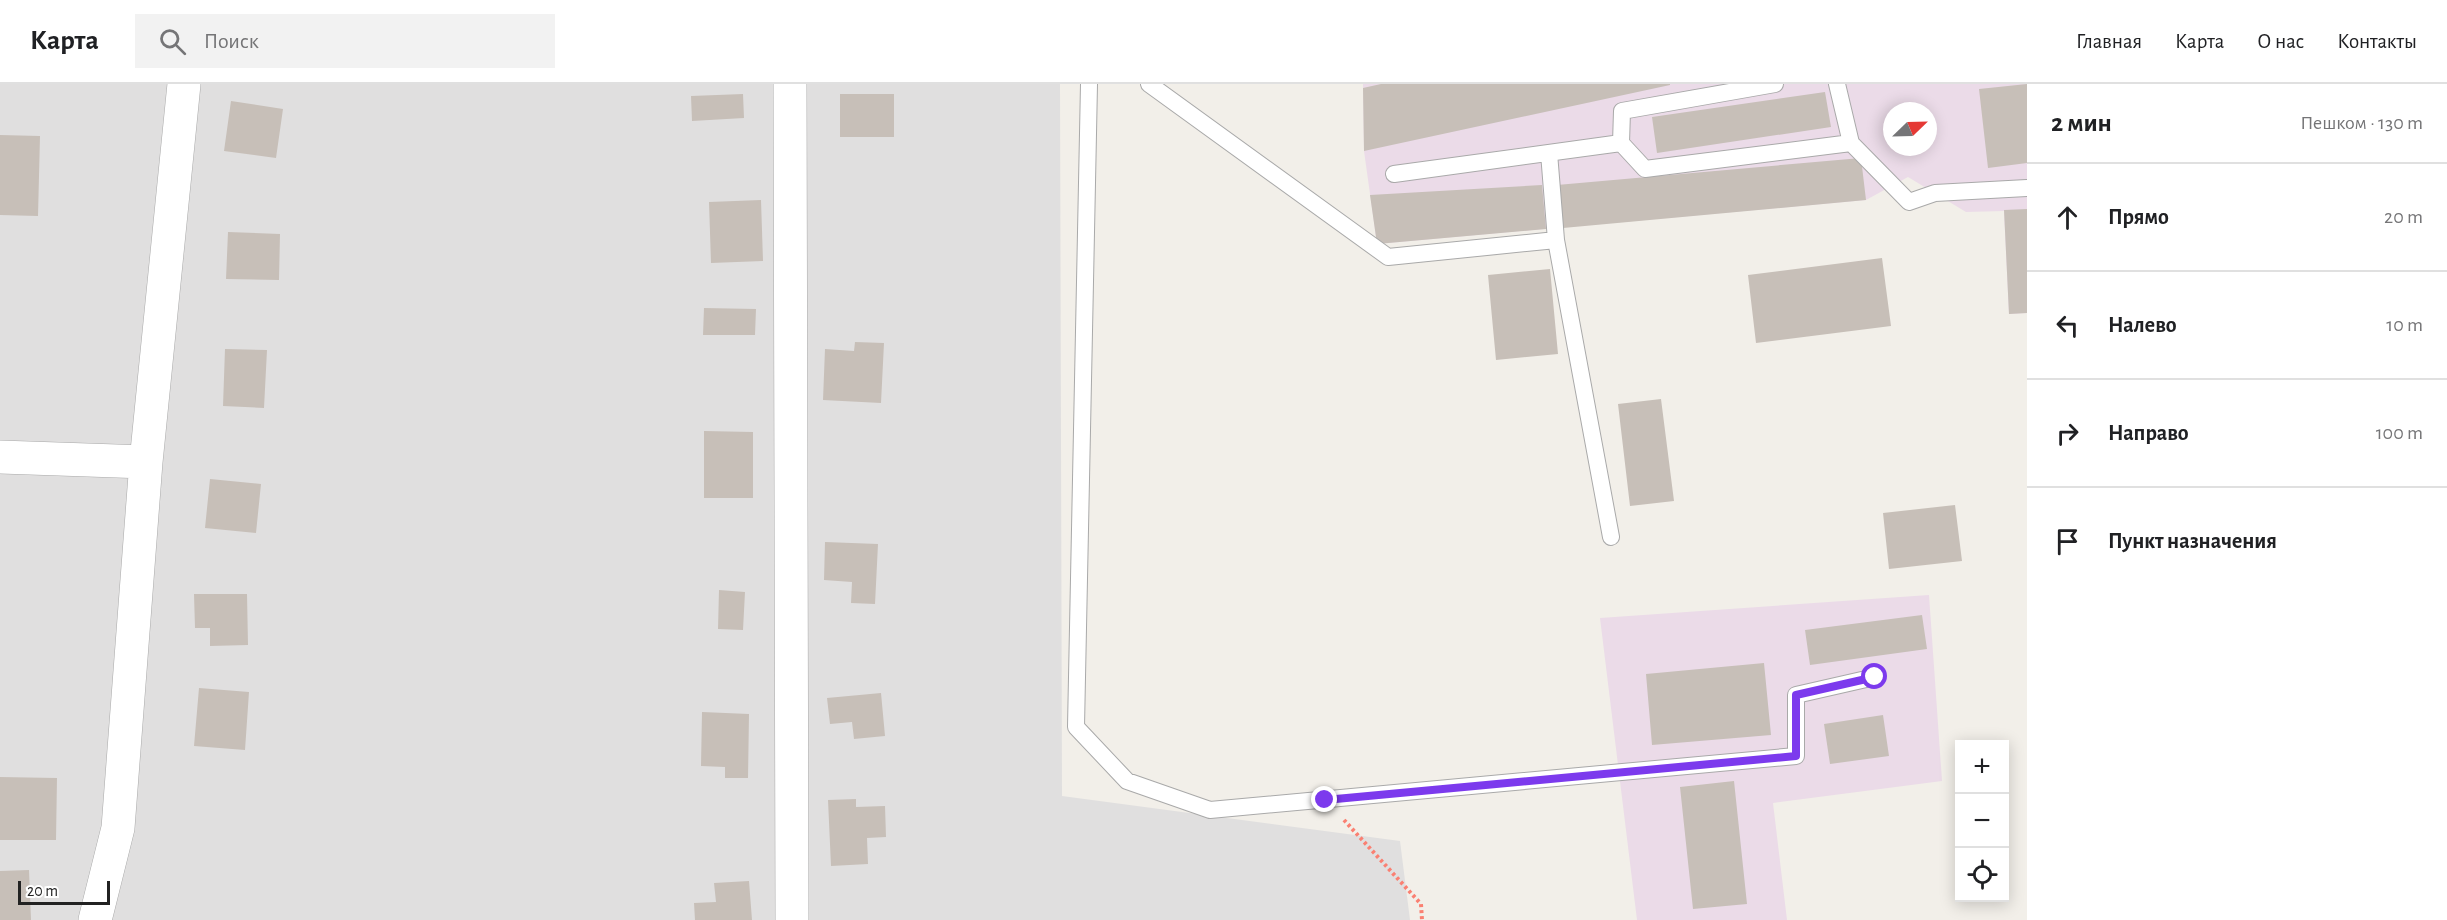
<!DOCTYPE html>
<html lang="ru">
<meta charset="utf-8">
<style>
body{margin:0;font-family:"Alegreya Sans",sans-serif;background:#f2f2f2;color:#202124}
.controls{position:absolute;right:18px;bottom:18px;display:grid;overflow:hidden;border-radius:0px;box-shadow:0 3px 15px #0003}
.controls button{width:54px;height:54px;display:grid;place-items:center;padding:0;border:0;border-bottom:2px solid #e0e0e0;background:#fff;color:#202124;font:30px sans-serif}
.compass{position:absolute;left:1883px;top:18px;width:54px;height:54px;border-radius:50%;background:#fff;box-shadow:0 3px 15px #0003;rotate:67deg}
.scale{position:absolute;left:18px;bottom:15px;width:92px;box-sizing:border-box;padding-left:6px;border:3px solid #222;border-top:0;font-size:16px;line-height:21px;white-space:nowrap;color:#222;-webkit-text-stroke:4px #fff;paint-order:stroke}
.stop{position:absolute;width:18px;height:18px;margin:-14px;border:4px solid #7c3aed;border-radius:50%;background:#fff}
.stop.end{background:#7c3aed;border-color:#fff;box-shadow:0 2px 6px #0008}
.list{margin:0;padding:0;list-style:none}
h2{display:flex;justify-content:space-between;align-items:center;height:78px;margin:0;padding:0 24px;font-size:26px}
h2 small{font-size:20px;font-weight:400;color:#757577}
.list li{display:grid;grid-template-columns:39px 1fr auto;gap:18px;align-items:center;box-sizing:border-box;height:108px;padding:0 24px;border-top:2px solid #e0e0e0}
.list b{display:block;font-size:22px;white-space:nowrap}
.list em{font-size:20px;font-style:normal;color:#757577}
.icon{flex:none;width:33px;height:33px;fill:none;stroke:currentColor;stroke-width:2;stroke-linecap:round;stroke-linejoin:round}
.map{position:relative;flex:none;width:2027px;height:836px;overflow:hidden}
header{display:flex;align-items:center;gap:36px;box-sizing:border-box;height:84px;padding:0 30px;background:#fff;border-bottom:2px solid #e0e0e0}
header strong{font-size:28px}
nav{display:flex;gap:33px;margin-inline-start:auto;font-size:21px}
.search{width:420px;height:54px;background:#f2f2f2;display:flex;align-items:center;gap:15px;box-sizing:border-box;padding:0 21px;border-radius:0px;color:#757577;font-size:22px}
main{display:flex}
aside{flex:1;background:#fff}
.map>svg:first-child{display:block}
.residential{fill:#e0dfdf}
.industrial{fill:#ebdbe8;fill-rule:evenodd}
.building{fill:#c7bfb8}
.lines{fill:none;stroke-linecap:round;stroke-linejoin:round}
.service-casing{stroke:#a9a9a9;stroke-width:18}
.minor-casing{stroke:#a9a9a9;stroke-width:34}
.path{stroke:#fa8072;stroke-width:4;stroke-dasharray:3 3;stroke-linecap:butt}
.service{stroke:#fff;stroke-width:16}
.minor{stroke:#fff;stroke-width:33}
.route{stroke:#7c3aed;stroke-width:8}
</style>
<header>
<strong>Карта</strong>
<div class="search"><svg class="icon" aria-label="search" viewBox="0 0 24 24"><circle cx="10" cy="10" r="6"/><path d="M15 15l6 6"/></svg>Поиск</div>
<nav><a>Главная</a><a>Карта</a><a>О нас</a><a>Контакты</a></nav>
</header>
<main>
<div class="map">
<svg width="2027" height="836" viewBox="0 0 2027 836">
<rect width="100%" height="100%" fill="#f2efe9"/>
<!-- residential -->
<path class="residential" d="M0,0h1060l2,712 338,45 10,79h-1410z"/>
<!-- industrial -->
<path class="industrial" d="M1363,0h664v229l-18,1 -5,-103 -38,1 -58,-35 -42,23 -489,44 -13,-93zM1892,27h36v36h-36z
M1929,511l13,186 -169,22 14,117h-150l-37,-302z"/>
<!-- building -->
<path class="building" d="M1381,0h289v1l-306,66 -1,-63z
M2027,0v79l-39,5 -9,-79z
M1825,8l6,35 -174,26 -5,-36z
M743,10l1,24 -52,3 -1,-25z
M840,10h54v43h-54z
M231,17l52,8 -7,49 -52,-7z
M0,51l40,1 -2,80 -38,-1z
M1861,74l5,42 -303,28 -6,-43z
M1542,101l4,44 -169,15 -7,-49z
M761,116l2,61 -52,2 -2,-61z
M2027,125v104l-18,1 -5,-104z
M228,148l52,2 -1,46 -53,-1z
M1882,174l9,68 -135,17 -8,-68z
M1550,185l8,85 -62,6 -8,-85z
M704,224l52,1 -1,26h-52z
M855,258l29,1 -3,60 -58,-3 2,-51 29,2z
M225,265l42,1 -3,58 -41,-2z
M1661,315l13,102 -44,5 -12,-102z
M704,347l49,1v66h-49z
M210,395l51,5 -5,49 -51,-5z
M1955,421l7,56 -73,8 -6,-56z
M825,458l53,2 -3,60 -24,-1 1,-21 -28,-2z
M719,506l26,2 -2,38 -25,-1z
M194,510h53l1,51 -38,1v-18h-15z
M1922,531l5,34 -117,16 -5,-35z
M1764,579l7,72 -119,10 -6,-71z
M199,604l50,4 -4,58 -51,-4z
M881,609l4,43 -31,3 -2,-17 -22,2 -3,-26z
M702,628l47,2 -1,64h-23v-11l-24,-1z
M1883,631l6,41 -59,8 -6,-40z
M0,693l57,1 -1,62h-56z
M1734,697l13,123 -54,5 -13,-122z
M856,715v8l29,-1 1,31 -19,1 1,26 -37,2 -3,-66z
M29,786l2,50h-31v-49z
M749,797l3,39h-57l-1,-17 22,-1 -2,-19z"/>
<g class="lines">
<!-- service casing -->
<g class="service-casing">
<path id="service" d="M1089,0l-13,643 51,54 83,29 586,-54v-61l79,-18
M1149,0l239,173 168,-17 -7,-87
M1775,0l-153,27 -1,32 24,26 206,-26 -14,-59
M1851,59l58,59 26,-9 92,-5
M1394,90l227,-31
M1556,156l55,297"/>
</g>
<!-- minor casing -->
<g class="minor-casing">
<path id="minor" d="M790,0l2,836
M0,373l146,5
M95,836l23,-92 28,-366 38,-378"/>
</g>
<!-- path -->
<path class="path" d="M1344,736l77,84 1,16"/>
<!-- service -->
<use href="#service" class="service"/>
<!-- minor -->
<use href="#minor" class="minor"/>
</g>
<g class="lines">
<!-- route -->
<path class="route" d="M1325,716l471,-44v-61l79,-18"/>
</g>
</svg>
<div class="controls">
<button>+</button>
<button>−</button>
<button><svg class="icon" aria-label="locate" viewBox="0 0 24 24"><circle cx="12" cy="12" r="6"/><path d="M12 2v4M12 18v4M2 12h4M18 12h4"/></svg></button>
</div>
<svg class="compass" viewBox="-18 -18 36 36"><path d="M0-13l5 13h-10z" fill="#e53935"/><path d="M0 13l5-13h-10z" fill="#757577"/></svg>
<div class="scale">20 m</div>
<div class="stop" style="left:1875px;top:593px"></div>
<div class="stop end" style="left:1325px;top:716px"></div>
</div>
<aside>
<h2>2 мин<small>Пешком · 130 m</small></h2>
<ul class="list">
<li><svg class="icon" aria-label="ahead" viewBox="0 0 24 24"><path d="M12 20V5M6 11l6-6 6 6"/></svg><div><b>Прямо</b></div><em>20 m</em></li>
<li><svg class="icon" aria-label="left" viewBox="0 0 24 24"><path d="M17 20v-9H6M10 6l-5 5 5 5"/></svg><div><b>Налево</b></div><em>10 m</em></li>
<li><svg class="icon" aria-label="right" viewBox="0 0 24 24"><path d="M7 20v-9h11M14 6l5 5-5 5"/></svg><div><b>Направо</b></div><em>100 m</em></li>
<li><svg class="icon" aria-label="arrive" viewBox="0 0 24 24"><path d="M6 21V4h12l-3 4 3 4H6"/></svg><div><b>Пункт назначения</b></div></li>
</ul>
</aside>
</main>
